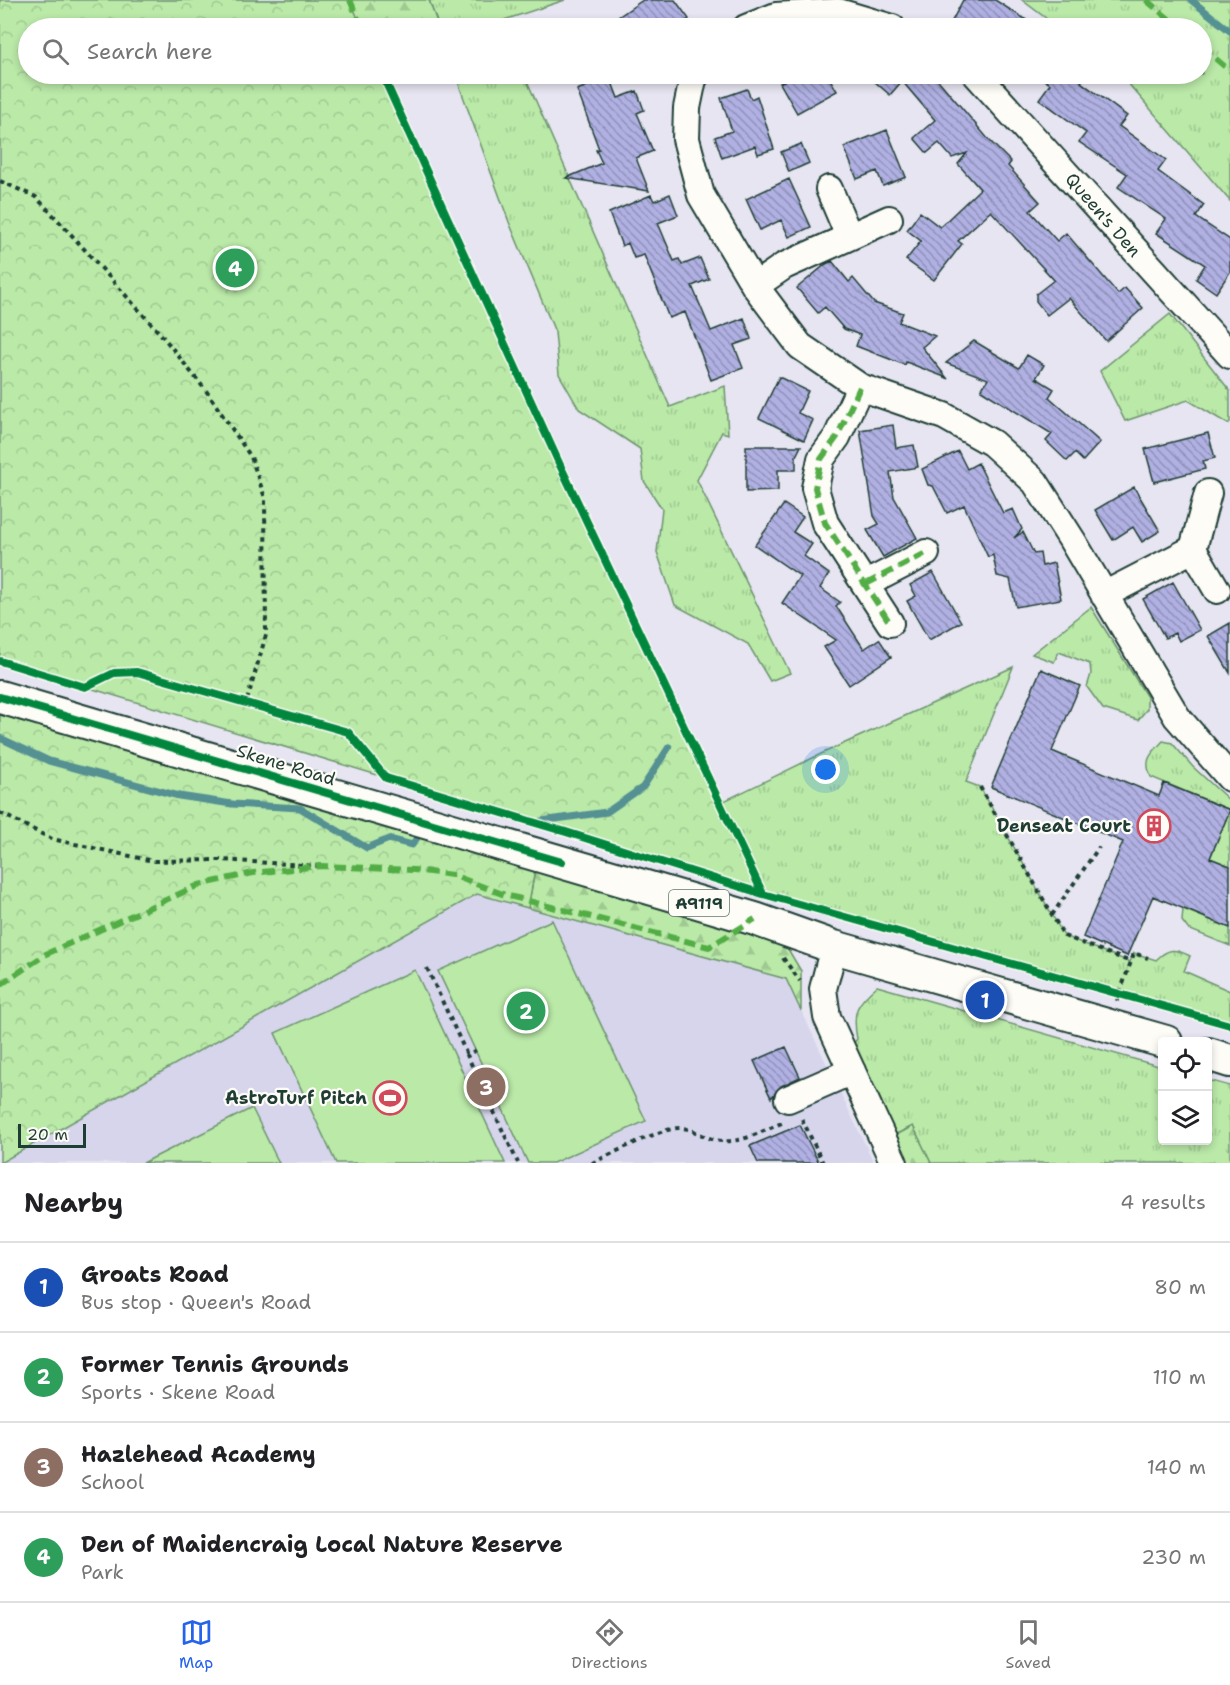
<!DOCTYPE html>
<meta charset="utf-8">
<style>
body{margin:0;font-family:"Shantell Sans",sans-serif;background:#f6f6f6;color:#202124}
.controls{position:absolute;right:18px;bottom:18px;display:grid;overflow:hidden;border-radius:6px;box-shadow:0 3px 9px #0003}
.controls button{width:54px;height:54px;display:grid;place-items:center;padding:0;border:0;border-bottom:2px solid #e0e0e0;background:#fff;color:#202124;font:30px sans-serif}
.scale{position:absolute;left:18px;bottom:15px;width:68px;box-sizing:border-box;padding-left:6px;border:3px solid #1f3d34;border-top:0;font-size:16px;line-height:21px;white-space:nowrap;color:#1f3d34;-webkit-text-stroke:4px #fdfcf7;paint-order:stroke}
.you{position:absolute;left:826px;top:770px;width:21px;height:21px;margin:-15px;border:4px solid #fff;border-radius:50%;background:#1a73e8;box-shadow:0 0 0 9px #1a73e833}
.badge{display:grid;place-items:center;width:39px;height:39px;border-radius:50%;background:#2563eb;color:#fff;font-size:20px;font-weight:700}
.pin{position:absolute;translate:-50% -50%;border:3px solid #fff;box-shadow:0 2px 6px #0006}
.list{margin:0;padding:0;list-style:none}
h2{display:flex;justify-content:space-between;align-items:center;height:78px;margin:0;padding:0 24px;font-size:26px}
h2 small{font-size:20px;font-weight:400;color:#757577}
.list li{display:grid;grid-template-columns:39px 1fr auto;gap:18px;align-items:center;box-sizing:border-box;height:90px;padding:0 24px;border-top:2px solid #e0e0e0}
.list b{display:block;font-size:22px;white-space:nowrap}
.list p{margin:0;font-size:20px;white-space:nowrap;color:#757577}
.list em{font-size:20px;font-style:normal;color:#757577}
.icon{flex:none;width:33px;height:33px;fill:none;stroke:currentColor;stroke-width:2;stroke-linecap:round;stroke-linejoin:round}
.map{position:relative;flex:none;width:1230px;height:1163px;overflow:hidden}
.search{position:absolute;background:#fff;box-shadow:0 3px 9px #0003;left:18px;right:18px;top:18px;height:66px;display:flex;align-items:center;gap:15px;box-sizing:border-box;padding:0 21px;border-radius:33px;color:#757577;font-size:22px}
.sheet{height:438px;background:#fff}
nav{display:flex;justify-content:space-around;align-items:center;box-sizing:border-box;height:84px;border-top:2px solid #e0e0e0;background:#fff;font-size:16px;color:#757577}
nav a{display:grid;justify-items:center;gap:3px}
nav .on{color:#2563eb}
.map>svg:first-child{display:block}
.built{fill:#d6d5ec}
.grass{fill:url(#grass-tufts);stroke:#6c936e;stroke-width:1.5}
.forest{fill:url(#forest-firs);stroke:#6c936e;stroke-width:1.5}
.park{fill:url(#park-crowns);stroke:#6c936e;stroke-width:1.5}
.pitch{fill:#bae9a8;stroke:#6c936e;stroke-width:1.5}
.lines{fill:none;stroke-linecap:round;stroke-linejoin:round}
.stream{stroke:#549092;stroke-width:7}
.building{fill:url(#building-back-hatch);stroke:#1f3d34;stroke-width:1.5}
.minor-casing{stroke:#1f3d34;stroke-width:30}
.major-casing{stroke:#1f3d34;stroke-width:36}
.path{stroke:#1f3d34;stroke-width:4;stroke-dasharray:4.5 4.5;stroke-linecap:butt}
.minor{stroke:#fdfcf7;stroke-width:26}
.major{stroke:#fdfcf7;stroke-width:32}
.quiet{stroke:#52ad45;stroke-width:6;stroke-dasharray:12 6;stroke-linecap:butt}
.cycleway-casing{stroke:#fdfcf7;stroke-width:11}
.cycleway{stroke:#00873e;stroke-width:8}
.labels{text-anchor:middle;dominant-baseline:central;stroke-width:4.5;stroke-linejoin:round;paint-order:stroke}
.shield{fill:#fdfcf7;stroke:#62766e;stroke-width:1.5}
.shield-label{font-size:16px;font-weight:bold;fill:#1f3d34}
.street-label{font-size:18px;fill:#1f3d34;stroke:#fdfcf7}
.poi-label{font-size:18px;font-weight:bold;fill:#1f3d34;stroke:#fdfcf7;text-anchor:end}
</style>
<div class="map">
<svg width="1230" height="1163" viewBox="0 0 1230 1163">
<defs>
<pattern id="grass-tufts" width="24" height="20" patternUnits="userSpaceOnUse" patternTransform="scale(1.5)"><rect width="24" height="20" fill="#bae9a8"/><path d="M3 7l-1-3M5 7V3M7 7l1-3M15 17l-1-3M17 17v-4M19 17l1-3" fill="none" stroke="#9fc991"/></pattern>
<pattern id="forest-firs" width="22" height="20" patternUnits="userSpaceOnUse" patternTransform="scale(1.5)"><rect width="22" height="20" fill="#bae9a8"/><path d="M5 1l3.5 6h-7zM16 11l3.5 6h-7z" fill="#9fc991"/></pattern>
<pattern id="park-crowns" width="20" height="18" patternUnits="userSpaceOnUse" patternTransform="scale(1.5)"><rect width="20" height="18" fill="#bae9a8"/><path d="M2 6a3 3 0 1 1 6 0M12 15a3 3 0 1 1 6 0" fill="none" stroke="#9fc991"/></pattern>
<pattern id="building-back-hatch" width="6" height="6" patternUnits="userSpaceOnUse" patternTransform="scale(1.5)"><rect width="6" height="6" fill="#b0b0e2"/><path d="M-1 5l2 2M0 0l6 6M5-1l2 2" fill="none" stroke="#8f90b8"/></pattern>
</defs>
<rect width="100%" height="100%" fill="#e6e5f1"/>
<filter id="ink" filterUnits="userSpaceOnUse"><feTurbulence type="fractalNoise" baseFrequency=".0167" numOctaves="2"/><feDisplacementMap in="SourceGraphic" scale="12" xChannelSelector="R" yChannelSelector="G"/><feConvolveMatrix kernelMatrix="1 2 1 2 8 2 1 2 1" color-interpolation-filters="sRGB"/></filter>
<g filter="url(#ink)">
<!-- built -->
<path class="built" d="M478,894l308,85 88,184h-874z"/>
<!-- grass -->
<path class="grass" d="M429,0h136l-64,21 3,7h-65z
M1022,0h208v201l-110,-127h82v-46h-143z
M455,74h69l146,333 55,-21 3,48 -6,-2 -25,48 93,193 -20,8 -22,-37 -73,-39 -18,-53 5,-43 -18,-28 -4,-32 -61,-40 -20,-35 -4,-42 -46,-110z
M1170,314l60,77v31l-2,2 -40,-24 -63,21 -25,-50z
M1091,607l56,90v12l-9,11 -35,-11 -16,-22 4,-13 -1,-10 -31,-12 -5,10 -22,-8z
M1013,667l-47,115 14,5 84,149 66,26 4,-9 22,7c12,-12 19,-12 34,-4l-6,15 46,20v34l-467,-131 -140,-44 200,-97z
M1163,741l9,2 21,24 37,34v65l-20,-8 20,-48 -79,-33c-8,-18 0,-23 12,-36z
M1183,909l47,19v18l-42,-17 -6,-8z
M877,986l285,81v73h46v-60l22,6v77h-299l-18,-37 -23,11 -38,-92 5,-6c-5,-28 -1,-35 20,-53z"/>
<!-- forest -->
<path class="forest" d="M160,0h269l10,28h-293z
M535,870l247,69 19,32v40l-15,-32 -258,-71z
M913,1126l18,37h-28l-12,-25z"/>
<!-- park -->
<path class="park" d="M0,0h350l12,28h-334v46h354l177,389 204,431 -197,-62 -566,-171z
M0,712l535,158 -7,38 -51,-14 -477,269z"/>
<!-- pitch -->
<path class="pitch" d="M552,920l94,201 -93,42h-25l-90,-192z
M415,970l90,193h-169l-61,-130z
M252,1108l27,55h-136z"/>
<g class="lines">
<!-- stream -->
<path class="stream" d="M1191,0l39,31
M0,738l49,23 130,35 53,8 68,4 67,40 22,-9 23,6 9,-13
M541,821l66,-9 36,-25 26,-40"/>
</g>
<!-- building -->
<path class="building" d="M643,0h32l14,19 -13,9h-74z
M963,0h32l44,28h-73l-14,-7z
M797,74h30l10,17 -40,22 -17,-30z
M866,74h67l56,66 22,22 -3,4 32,36 -10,9 27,30 9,-8 52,61 7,-6 18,20 -37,33 -37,-43 -22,17 -11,-14v-7l18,-14 -63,-69 -33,30 4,3 -28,36 -28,-20 15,-19 -14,-11 13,-18 20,15 40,-38 -22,-25 9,-11 -15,5 -13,-15 -12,10 -13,-15 21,-18 -33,-39 -12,14z
M1035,74h52l-6,8 46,34 -8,10 47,34 -8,11 46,34 -8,12 34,23v32l-14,21 -20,-14 9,-14 -49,-32 10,-14 -48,-32 9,-13 -48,-32 7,-9 -47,-34 11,-15z
M610,77l8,21 19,-7 7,19 -7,3 16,38 -17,7 13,33 -83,-13 36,-15 -6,-13 3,-1 -22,-59z
M747,89l4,10 6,-3 17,53 -16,5 -3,-8 -33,12 -7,-21 17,-6 -11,-33z
M887,130l19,47 -23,9 -6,-15 -20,8 -13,-32z
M801,144l8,19 -20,9 -8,-20z
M789,179l22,48 -22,10 -8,-17 -21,10 -14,-31z
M670,194l8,21 -20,8 16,38 5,-2 3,6 18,-7 9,21 -17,7 19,45 33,-13 7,21 -17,6 9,23 -32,12 -26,-68 -16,6 -25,-63 -10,3 -6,-15 -6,3 -13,-33 42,-18 3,6z
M832,261l17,21 4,-4 21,25 29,10 -4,9 36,14 -13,11 25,31 -41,-16 -1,3 -49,-19 4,-11 -16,-6 -19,-22 -7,6 -21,-25 29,-24z
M974,341l45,27 8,-13 17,10 -8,13 18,11 -5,8 51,45 -17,19 -8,-8 -8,8 -21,-20 6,-7 -71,-44 7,-11 -42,-16z
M779,377l29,14 -10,22 15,7 -9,20 -45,-22z
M893,425l3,23 18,-3 4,22 -28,5 4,25 23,41 -34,19 -16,-27 12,-6 -5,-8 -14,-86z
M1208,433l7,25 -12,3 2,8 -51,13 -9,-33z
M746,446h55l-5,10v14h-18v21l-32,1z
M958,451l9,18 11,-6 25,50 10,-4 9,20 -8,9 9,-6 11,22 6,-1 2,13 12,-3 7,36 -45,8 -6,-28 -13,-3 -4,-21 -5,2 -24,-52 -17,8 -14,-27 -5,-1 -6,-16z
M1134,487l26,44 -18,11 -9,-15 -20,13 -18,-30z
M784,504l19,13 -10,15 19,12 -8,12 25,18 -9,14 20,14 -4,4 28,43 15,-10 12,18 -42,28 -25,-38 12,-7 -54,-37 18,-27 -45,-31z
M933,572l28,50 -32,18 -22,-39 9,-5 -6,-11z
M1173,582l27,48 -21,11 -4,-8 -10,5 -22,-39z
M1230,623v50l-22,-37z
M1041,669l39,17 -28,65 107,45 5,-13 66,27 -20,48 20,8v62l-77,-32 -26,60 -44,-19 40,-95 -132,-55z
M786,1047l14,30 -19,9 -10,12 -17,-37z
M800,1125l19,38h-61l-8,-17z"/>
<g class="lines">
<!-- minor casing -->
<g class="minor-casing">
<path id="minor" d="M746,28l30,-12 62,-4 54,16
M697,74l-4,5 -6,29 -1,31 15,56 54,91 45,60 60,41 84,29 48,27 43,39 37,58 105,177 53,61
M976,74l254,281
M829,189l20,47
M755,286l29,-20 105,-47
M860,387l-23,50 -16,22 -6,29 10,35 65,100
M1193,549l24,41
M866,584l60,-31
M1104,595l89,-46 15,-56
M834,947l-11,42 4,28 67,146
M788,1099l64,-28"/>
</g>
<!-- major casing -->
<g class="major-casing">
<path id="major" d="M0,697l755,222 79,28 332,95
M1208,1054l22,7"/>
</g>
<!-- path -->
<path class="path" d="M0,181l36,16 32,34 96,107 43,54 44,65 14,41 1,137 -20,69
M980,787l84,149 67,26
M0,813l52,26 101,22 67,-1 100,6
M1052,915l47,-68
M783,958l17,23
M427,968l40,87
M1117,1001l17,-48 14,5
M476,1050l-9,5 51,108
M802,1119l21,44
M592,1163c20,-9 67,-34 86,-35 12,-1 20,6 31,10 26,10 51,-6 75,-16"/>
<!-- minor -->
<use href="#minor" class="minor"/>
<!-- major -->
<use href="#major" class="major"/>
<!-- quiet -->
<path class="quiet" d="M350,0l12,28
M1146,0l34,28
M1202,47l28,24
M860,387l-23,50 -16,22 -6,29 10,35 65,100
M866,584l60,-31
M0,985l46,-31 153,-69 54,-12 67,-7 94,4 38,5 53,20 204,52 46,-28"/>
<!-- cycleway casing -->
<g class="cycleway-casing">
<path id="cycleway" d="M382,74l177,389 204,431
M0,661l85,26 29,-14 23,-1 211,60 38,46 180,54 197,62 467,131
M0,697l562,165"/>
</g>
<!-- cycleway -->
<use href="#cycleway" class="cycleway"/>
</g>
</g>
<!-- icons -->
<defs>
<g id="building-ring" transform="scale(1.725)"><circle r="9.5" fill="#fdfcf7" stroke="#d1495b" stroke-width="1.5"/><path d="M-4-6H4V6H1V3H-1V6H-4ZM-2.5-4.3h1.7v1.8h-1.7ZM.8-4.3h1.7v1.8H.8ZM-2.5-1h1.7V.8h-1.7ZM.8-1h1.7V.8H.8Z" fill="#d1495b"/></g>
<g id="stadium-ring" transform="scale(1.725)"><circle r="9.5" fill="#fdfcf7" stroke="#d1495b" stroke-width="1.5"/><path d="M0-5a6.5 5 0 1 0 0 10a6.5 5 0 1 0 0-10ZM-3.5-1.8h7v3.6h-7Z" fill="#d1495b"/></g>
</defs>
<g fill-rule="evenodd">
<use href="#building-ring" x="1154" y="826"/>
<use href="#stadium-ring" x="390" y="1098"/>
</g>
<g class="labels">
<!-- shield labels -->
<rect class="shield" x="669" y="890" width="60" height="26" rx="4.5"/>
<g class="shield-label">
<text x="699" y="903">A9119</text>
</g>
<!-- street labels -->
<g class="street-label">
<text transform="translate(1103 215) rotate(49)">Queen's Den</text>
<text transform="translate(286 765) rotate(17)">Skene Road</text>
</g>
<!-- poi labels -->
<g class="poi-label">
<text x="1131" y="826">Denseat Court</text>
<text x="367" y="1098">AstroTurf Pitch</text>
</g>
</g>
</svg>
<div class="controls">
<button><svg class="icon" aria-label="locate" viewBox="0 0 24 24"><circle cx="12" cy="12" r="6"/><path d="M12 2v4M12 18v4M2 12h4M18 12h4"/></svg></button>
<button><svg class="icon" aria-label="layers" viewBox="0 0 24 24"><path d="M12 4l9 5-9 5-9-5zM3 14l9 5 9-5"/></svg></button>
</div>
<div class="scale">20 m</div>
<div class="you"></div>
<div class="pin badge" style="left:985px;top:1000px;background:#1a4fb4">1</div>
<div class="pin badge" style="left:526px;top:1011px;background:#2e9e5b">2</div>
<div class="pin badge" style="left:486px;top:1087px;background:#8d6e63">3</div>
<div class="pin badge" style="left:235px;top:268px;background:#2e9e5b">4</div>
<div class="search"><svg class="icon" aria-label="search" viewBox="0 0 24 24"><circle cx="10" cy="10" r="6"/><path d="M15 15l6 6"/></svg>Search here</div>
</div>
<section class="sheet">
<h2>Nearby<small>4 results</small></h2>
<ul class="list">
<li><span class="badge" style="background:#1a4fb4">1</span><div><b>Groats Road</b><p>Bus stop · Queen's Road</p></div><em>80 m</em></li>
<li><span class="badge" style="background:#2e9e5b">2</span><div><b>Former Tennis Grounds</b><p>Sports · Skene Road</p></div><em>110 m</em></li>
<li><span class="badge" style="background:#8d6e63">3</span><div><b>Hazlehead Academy</b><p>School</p></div><em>140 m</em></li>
<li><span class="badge" style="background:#2e9e5b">4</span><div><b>Den of Maidencraig Local Nature Reserve</b><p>Park</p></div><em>230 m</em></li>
</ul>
</section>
<nav>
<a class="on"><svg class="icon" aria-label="map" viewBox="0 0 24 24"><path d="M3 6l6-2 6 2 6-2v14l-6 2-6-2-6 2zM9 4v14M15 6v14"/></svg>Map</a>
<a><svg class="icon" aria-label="directions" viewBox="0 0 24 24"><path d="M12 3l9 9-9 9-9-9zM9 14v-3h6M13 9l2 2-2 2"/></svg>Directions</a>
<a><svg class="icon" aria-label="saved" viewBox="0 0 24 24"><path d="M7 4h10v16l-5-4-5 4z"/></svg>Saved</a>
</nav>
